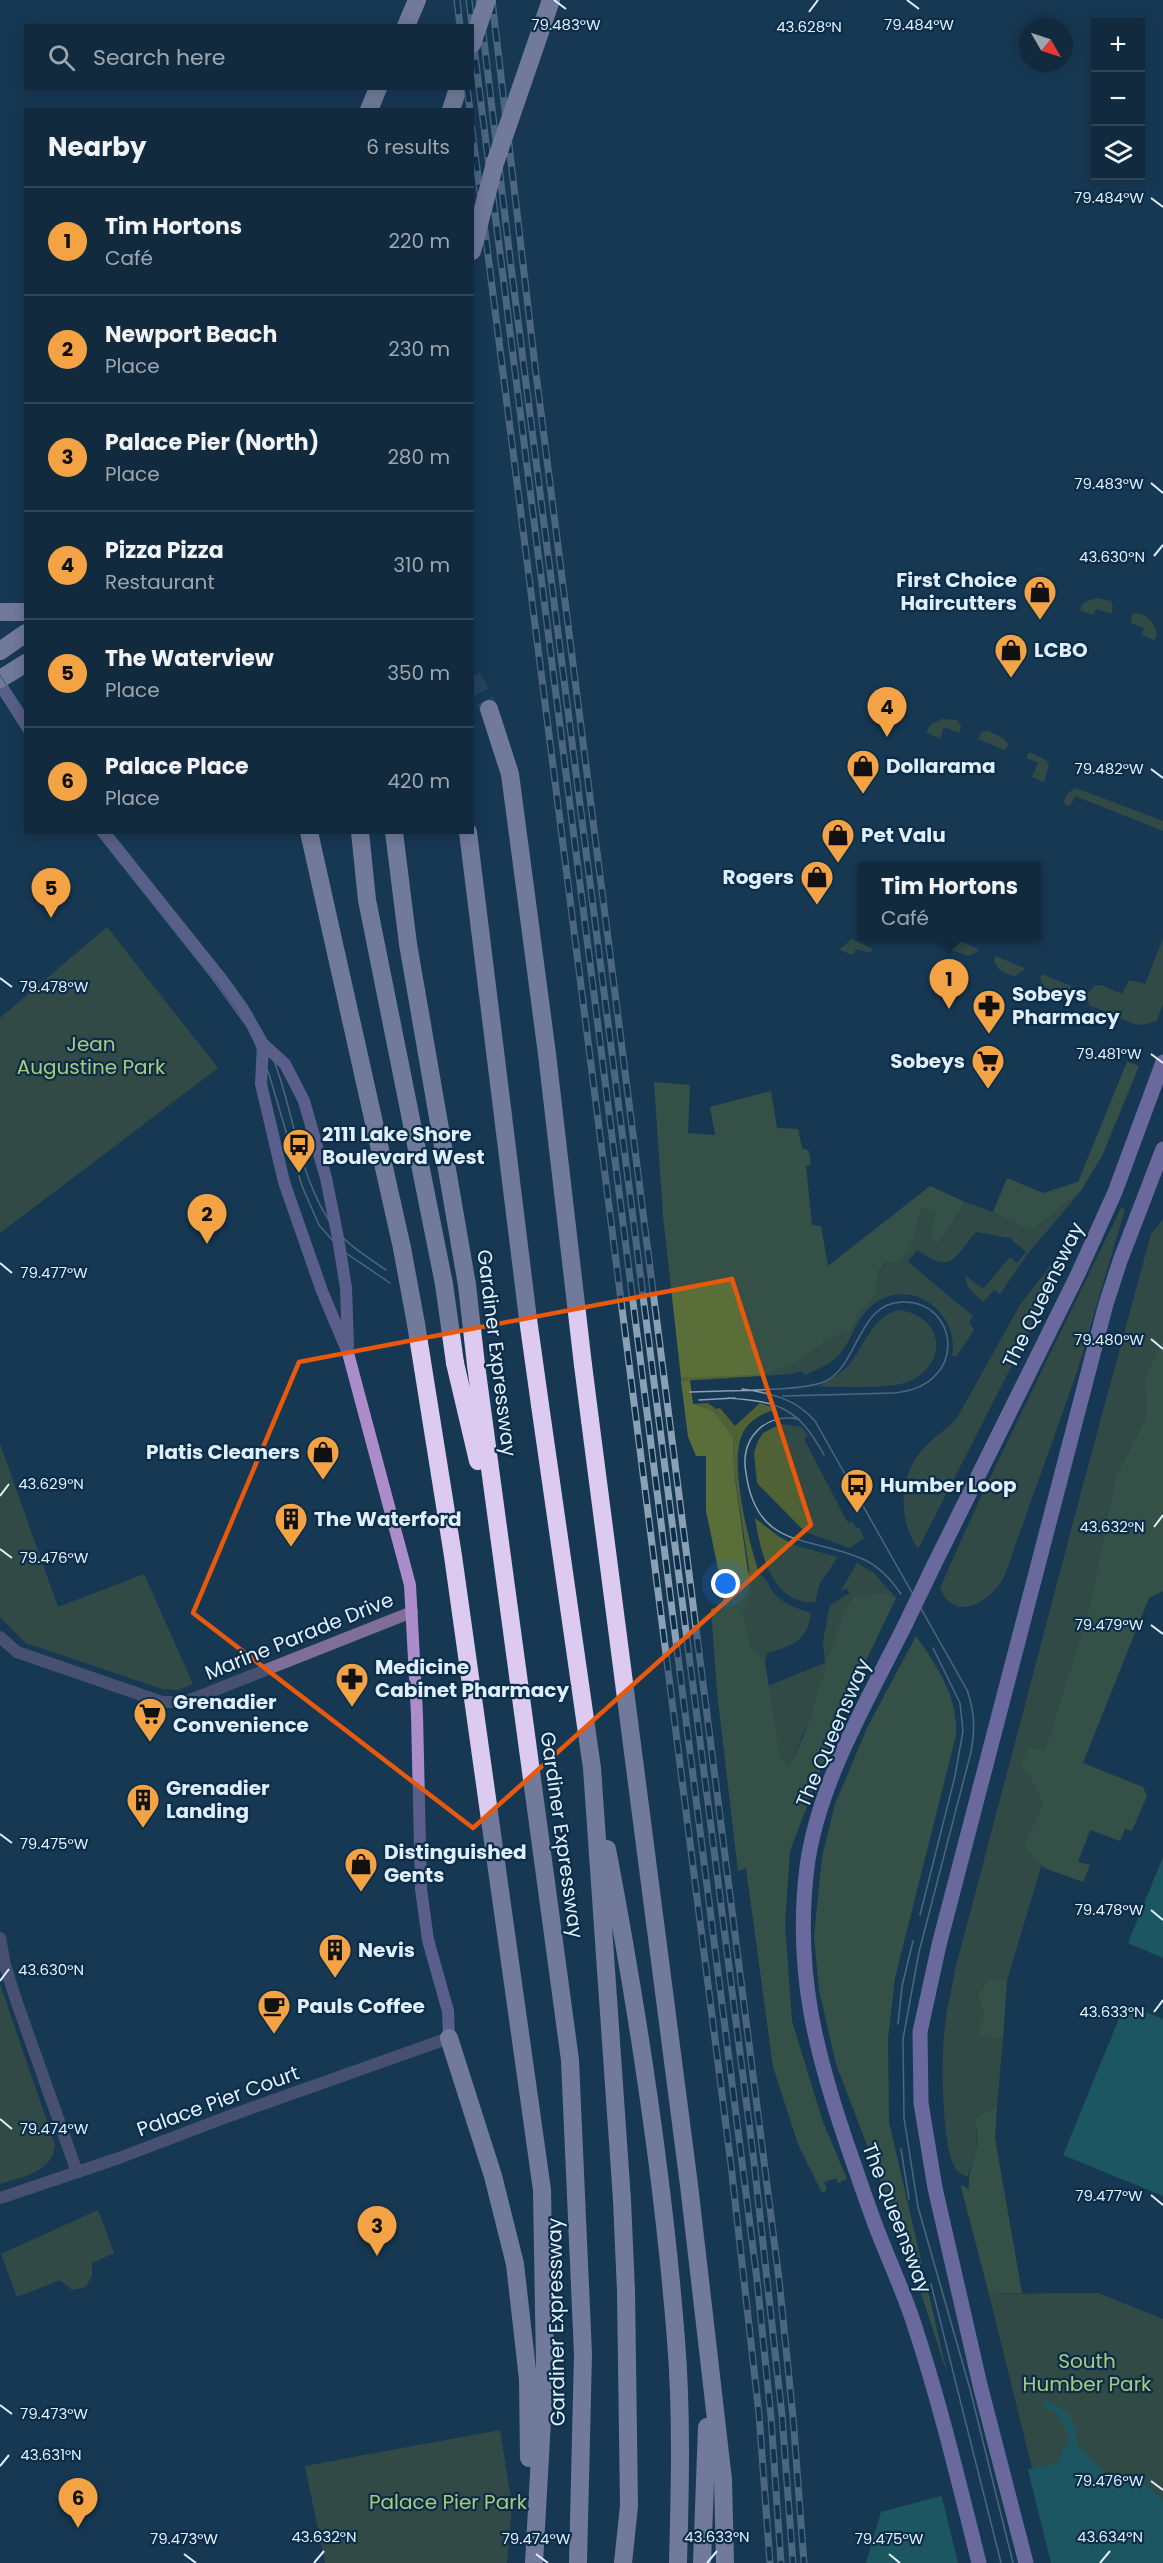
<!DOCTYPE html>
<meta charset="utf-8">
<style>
body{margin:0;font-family:Poppins,sans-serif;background:#1e3649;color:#f1f3f6}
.controls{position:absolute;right:18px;top:18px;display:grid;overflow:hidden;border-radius:0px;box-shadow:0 3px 15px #0003}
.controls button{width:54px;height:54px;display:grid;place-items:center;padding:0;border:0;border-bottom:2px solid #304658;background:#112a3e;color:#f1f3f6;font:30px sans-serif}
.compass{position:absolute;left:1019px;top:18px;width:54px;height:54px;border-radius:50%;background:#112a3e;box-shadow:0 3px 15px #0003;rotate:129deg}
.you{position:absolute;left:726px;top:1584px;width:21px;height:21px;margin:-15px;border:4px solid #fff;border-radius:50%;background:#1a73e8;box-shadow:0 0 0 9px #1a73e833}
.badge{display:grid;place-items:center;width:39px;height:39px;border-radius:50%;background:#f4a344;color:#111;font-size:20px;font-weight:700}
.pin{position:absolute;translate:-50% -50px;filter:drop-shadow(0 2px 3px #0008)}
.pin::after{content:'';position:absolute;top:32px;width:21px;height:18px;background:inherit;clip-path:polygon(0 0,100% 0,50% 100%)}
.popup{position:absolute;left:858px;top:862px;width:183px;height:78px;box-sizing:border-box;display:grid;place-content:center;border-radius:0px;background:#112a3e;filter:drop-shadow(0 2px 4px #0005);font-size:20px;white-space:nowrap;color:#9ca7b0}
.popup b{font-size:22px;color:#f1f3f6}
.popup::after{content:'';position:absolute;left:50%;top:100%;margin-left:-12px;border:12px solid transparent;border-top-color:#112a3e}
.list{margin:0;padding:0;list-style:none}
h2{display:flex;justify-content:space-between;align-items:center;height:78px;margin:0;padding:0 24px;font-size:26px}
h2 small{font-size:20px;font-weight:400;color:#9ca7b0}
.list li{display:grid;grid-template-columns:39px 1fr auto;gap:18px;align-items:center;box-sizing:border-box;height:108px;padding:0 24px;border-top:2px solid #304658}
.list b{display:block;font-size:22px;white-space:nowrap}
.list p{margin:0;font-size:20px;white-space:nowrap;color:#9ca7b0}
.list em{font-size:20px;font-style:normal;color:#9ca7b0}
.icon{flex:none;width:33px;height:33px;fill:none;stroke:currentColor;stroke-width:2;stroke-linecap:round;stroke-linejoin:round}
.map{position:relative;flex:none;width:1163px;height:2563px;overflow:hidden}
.search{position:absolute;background:#112a3e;box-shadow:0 3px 15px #0003;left:24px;top:24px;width:450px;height:66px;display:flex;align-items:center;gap:15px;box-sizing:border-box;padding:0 21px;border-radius:0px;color:#9ca7b0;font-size:22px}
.panel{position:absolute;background:#112a3e;box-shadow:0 3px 15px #0003;left:24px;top:108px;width:450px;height:726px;border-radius:0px}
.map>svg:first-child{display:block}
.green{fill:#506135}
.forest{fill:#596e38}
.water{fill:#227a72}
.pier{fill:#173853}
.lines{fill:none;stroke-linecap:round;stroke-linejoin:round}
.motorway-tunnel{stroke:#35536c;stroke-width:18;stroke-dasharray:18 9;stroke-linecap:butt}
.minor{stroke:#816e96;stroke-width:12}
.tertiary{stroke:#816e96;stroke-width:12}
.secondary{stroke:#ac8dcc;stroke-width:12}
.primary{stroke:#cda5f6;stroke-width:15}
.motorway{stroke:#ddcaf1;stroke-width:18}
.tram{stroke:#8aa0b4;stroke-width:1.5}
.rail-casing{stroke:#8aa0b4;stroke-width:7}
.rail{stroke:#0c2d48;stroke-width:4.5;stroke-dasharray:14;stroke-linecap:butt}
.primary-bridge{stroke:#cda5f6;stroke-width:15}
.motorway-bridge{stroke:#ddcaf1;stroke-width:18}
.marked{fill:none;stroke:#e8590c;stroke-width:4.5;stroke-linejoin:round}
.ticks{fill:none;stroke:#e0effd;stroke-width:2}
.labels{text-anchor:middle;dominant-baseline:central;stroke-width:4.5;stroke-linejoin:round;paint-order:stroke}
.poi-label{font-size:20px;font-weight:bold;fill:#e0effd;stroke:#0c2d48;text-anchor:start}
.park-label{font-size:20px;fill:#abcb7b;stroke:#0c2d48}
.street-label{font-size:20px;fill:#e0effd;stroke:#0c2d48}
.ticks-label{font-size:15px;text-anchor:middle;fill:#e0effd;stroke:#0c2d48;stroke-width:4.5;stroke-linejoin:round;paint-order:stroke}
</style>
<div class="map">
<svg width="1163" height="2563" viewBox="0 0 1163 2563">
<rect width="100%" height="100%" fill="#173853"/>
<!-- green -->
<path class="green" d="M1096,598l15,3 2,7 -2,6 -15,-5 -3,6 -13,-5 3,-7z
M1137,613c12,2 19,12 20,23l-3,4 -12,-5 2,-7 -13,-5 1,-8z
M942,719l15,1 4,6 -2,7 -15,-6 -4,12 -14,-7 5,-8z
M988,731l15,7 5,6 -2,5 -2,1 -26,-11 4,-7z
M1029,752l17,8 3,4 -5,18 -12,-5 6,-14 -12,-5z
M1076,788l87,33v10l-88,-35 -4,9 -5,1 -2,-5 4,-8z
M107,927l111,141 -218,165v-215z
M949,937l29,12v2l-9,5 -16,-5 -5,-6z
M852,939l20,10 -1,4 -15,-4 -3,6 -14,-5z
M1163,939v64l-6,18 -15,4 -8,-1 -45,-19 -2,-10 7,-9 7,-1 21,9 7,-14 16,4z
M996,956l28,12v2l-9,6c-10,-2 -20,-6 -21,-18z
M1042,974l29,12v2l-9,5 -18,-6 -4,-9z
M1080,1192l-54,64 -26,38 -6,-4 -11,12c-8,-8 -19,-15 -17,-26l17,13 27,-32 7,6 9,-11 -16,-14 -34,-6c-24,28 -24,42 -59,18l-9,12 65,54 -4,7 5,7 -18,27 -4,-2c8,-40 -37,-76 -74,-54 -21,12 -24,36 -38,53 -9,10 -24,16 -36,21l-2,-4 -10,3 -111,7v-3l119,-18 27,-20 26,-11 5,-15 19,-20 1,-23 35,-30 8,-35 16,6 -7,24 8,8 27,-42 28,10 38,19z
M1121,1208l4,1 -48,163 -73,205c-13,25 -50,47 -64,11l42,-94z
M1163,1219v121l-18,37 1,41 -30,57 -27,134 -44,141 -16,-2v27l14,29 -19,42 18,18 -35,116 -18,-1 -11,16 6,20 -4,20 23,4 -6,67 -23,13c7,21 0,38 -7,58 -4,-3 -8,-4 -11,-8 -15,-22 -15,-116 -11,-144 2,-18 7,-37 10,-55l129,-489 67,-247z
M1074,1235l-47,101 -109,213c-20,-29 -20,-73 5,-100 10,-12 24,-19 34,-31l63,-113z
M899,1310c43,6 51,50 13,70 -19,10 -71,6 -93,7 8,-6 19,-12 27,-19 19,-20 24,-51 53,-58z
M708,1403l8,6 4,-1 15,18 25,-23 17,6c-14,4 -30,12 -35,26 -13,31 7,109 18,140 7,3 8,9 12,16 10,13 24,17 39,22 -5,30 -18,32 -44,40l-2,9 -14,-15 -8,-36 6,-42 -15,-98 -1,-33 -41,-34z
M781,1424l20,3 7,8 -4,4 42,81 3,3 3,-2 4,7 3,-1 5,11 -14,10 -45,-16 -48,-49 -3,-30 4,-12 5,-8z
M0,1444l58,163 86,-33 49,110 -14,6 -17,-1 -136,-46 -26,-26z
M755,1518l23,18 16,9 44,12 -18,26 -5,19c-43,3 -55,-51 -60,-84z
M857,1563l17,10 22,25 -12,-5 -68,111 -27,63 -9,-10 -12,-71 57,-23 -2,-22 7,-36 20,-12 -4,-5 -6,4z
M0,1984l55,161c-2,27 -33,32 -55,39z
M98,2210l16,43 -22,10v12l-6,12 -14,3 -12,-10 -43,17 -16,-43z
M1098,2293l65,26v182l-16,-16 -12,-6 -22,-1 -9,-5 -47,-8 -25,3 -43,-174z
M500,2430l12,76 -5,57h-182l-20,-97z"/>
<!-- forest -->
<path class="forest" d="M1127,1062l12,4 -37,90 -22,36 -49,39 -38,-19 14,-34 36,15 35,-11z
M654,1082l36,3 -2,48 27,2 -5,-28 61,-16 6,37 21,1 4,19 7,3 2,14 -5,1 6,59 9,1 7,40 102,-80 35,16 -27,42 -8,-8 6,-24 -15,-5 -8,34 -12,20 -15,2 -8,8 -1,23 -19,20 -5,15 -26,11 -27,20 -33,14 -86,4 -18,-162z
M1163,1340v251l-14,7 -66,165 60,24 4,9 -15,35 -7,-2 -5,12 -30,-11 -12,32 12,3 -7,17 -39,-14 -20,-22 19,-42 -14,-29 -8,-9 8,-18 16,2 44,-141 27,-134 30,-57 -1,-41z
M690,1380l3,24 21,8 19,26 1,33 17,123 -8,17 8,36 14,15 15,95 9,9c30,-52 35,-116 64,-169l31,-4 12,5 -47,98 -59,155 -5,73 7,97 31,101 24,57 -9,4 -2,-5 -12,4 3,8 -5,3 -24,-49 -25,-77 -27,-199 -8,3 -21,-179 -6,-83 12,-3v-13l-17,-82v-55h-10l-8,-19 -7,-56z
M916,1636c22,32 42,60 40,99l-61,243 -7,60 1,84 58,251 -40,-123 -71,-186 -17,-74 -5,-54 8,-79 13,-53 33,-78z
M989,1979l18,1 -4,59 -24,-4 5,-20 -6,-20z
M997,2106l-2,32 27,155 -33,1 -28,-107 1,-2 7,5c-3,-27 16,-42 5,-71z"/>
<!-- water -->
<path class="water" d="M1163,1857v101l-35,-15z
M1125,2004l38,15v177l-100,-41z
M1044,2400l23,12 7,14 5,22 25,25 9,5 22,1 12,6 16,16v62h-297l15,-51 90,-24 61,-20 24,-4 14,-27 -13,-23 -13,-7z"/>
<!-- pier -->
<path class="pier" d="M1027,2466l24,97h-93l-17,-70z"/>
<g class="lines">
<!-- motorway-tunnel -->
<path class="motorway-tunnel" d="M472,677l17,32"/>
<!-- minor -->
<path class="minor" d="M0,1938l5,27 11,35 61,172
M0,2198l119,-40 113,-43 217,-77"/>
<!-- tertiary -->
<path class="tertiary" d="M0,1637l17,15 145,50h22l11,-4 217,-86"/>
<!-- secondary -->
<path class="secondary" d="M0,684l26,40
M104,832l119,149 20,28 20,35 22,20 19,37 22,77 12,60 8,50 2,58
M263,1044l-2,40 23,98 38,109 26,62 62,232 7,130 4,174 7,51 20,71 1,27"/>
<!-- primary -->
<path class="primary" d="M934,1565l144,-291 37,-82 48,-130
M905,1625c-37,75 -87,158 -98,242 -13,104 9,188 43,286 9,26 18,53 28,79 12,31 26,61 36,92 26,79 45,159 65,239
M1026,2563l-46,-178 -45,-197 -14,-85 -1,-71 19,-87 167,-641 14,-43 43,-112"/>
<!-- motorway -->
<path class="motorway" d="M406,26l11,-26
M369,110l9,-22
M451,110l7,-22
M0,612h26
M0,651l26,-18
M0,679l26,-16
M489,709l21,65 37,280 36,311
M309,832l93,416
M360,832l7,68 77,384
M394,832l14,112 59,341
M468,832l60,487
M416,1324l37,232 89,634 3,177 -11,196
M455,1363l23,98
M476,1365l94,695 13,294 -5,209
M540,1405l52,363 30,432 4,91 3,215 -6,57
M590,1420l99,765 34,295 2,83
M607,1849c31,163 56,325 69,491 6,74 4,149 2,223
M449,2038l44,138 22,88 13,115 1,79
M702,2563l5,-136"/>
<!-- tram -->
<path class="tram" d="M0,675l26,41
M0,694l26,41
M96,832l116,146 36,50 21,46 33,112 17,39 21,24 50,34
M110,832l133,169c14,24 28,48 36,74 17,51 23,112 57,155 14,17 33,28 50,40
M742,1389c28,4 53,9 73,32l152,269c8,23 8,39 4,62l-52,200 -16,87 1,79 14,89 52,182 43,174
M690,1392c30,-2 114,0 136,-11 33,-17 32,-78 76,-79 57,-2 68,84 -8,91l-111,3
M728,1398c51,4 70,9 96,57
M699,1400l36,-2
M799,1419c-15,-3 -31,0 -42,12 -11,11 -14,27 -11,42 11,79 66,62 119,87 16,8 26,20 36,34
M920,1915l35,-139 8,-45 -3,-28 -27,-55
M898,2024l4,-38 11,-45
M901,2149l8,50
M931,2284l70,279"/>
<!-- rail casing -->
<g class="rail-casing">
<path id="rail" d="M457,0l3,26
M469,0l3,26
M479,0l32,266 243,1896 28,253 11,148
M492,0l43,366 244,1913 14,138 11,146
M472,32l285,2248 14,137 10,146
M467,88l3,22
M472,129l259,2036 28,249 11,149"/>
</g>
<!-- rail -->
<use href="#rail" class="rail"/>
<!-- primary-bridge -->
<path class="primary-bridge" d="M905,1625l29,-60"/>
<!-- motorway-bridge -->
<path class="motorway-bridge" d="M472,44l15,-44
M472,251l23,-88 56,-163
M402,1248l14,76
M444,1284l11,79
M467,1285l9,80
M528,1319l12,86
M583,1365l7,55"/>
</g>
<!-- marked area -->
<path d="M0 0H1163V2563H0ZM732,1279l79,246 -338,303 -280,-215 106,-251z" fill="#173853" fill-opacity=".55" fill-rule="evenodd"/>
<path class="marked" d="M732,1279l79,246 -338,303 -280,-215 106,-251z"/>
<!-- ticks -->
<path class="ticks" d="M554,0l12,9M907,0l12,9M809,12l9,-12M1151,198l12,9M1151,483l12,10M1154,556l9,-11M1151,769l12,9M0,978l12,9M1151,1054l12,9M0,1263l12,10M1151,1339l12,10M0,1496l9,-12M1154,1527l9,-12M0,1549l12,9M1151,1625l12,9M0,1834l12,9M1151,1910l12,10M0,1981l9,-12M1154,2012l9,-12M0,2119l12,10M1151,2195l12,10M0,2405l12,9M0,2466l9,-11M1151,2481l12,9M184,2554l12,9M536,2554l12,9M889,2554l11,9M314,2563l10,-12M707,2563l10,-12M1100,2563l10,-12"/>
<!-- icons -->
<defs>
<g id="shop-pin" transform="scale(1.725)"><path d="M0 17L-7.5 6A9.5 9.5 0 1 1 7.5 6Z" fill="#f4a344" stroke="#0c2d48"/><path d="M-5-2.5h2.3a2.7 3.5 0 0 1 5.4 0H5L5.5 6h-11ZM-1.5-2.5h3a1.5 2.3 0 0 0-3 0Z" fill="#111"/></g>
<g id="pharmacy-pin" transform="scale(1.725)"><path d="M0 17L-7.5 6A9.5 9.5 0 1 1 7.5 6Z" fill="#f4a344" stroke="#0c2d48"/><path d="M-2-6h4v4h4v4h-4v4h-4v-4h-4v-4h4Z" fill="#111"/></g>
<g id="supermarket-pin" transform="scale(1.725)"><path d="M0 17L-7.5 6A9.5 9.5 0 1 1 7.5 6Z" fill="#f4a344" stroke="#0c2d48"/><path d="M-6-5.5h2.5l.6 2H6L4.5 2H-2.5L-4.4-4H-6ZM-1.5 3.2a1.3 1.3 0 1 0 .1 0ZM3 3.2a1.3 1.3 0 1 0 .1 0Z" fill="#111"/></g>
<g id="bus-pin" transform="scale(1.725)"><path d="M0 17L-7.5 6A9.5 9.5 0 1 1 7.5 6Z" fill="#f4a344" stroke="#0c2d48"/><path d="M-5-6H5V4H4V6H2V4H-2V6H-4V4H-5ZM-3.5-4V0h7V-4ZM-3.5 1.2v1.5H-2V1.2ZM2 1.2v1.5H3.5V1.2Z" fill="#111"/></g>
<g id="building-pin" transform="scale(1.725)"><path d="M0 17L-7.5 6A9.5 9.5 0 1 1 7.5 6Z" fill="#f4a344" stroke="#0c2d48"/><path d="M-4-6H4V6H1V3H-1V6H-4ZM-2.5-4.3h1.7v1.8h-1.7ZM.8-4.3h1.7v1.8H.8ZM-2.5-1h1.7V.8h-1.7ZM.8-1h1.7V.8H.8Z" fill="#111"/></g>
<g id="cafe-pin" transform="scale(1.725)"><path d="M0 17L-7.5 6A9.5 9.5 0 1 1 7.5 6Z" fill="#f4a344" stroke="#0c2d48"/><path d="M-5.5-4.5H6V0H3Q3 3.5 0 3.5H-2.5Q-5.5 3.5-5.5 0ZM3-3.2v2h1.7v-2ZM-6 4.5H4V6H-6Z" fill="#111"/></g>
</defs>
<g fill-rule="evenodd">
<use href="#shop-pin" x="1040" y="592"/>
<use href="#shop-pin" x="1011" y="650"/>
<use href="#shop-pin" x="863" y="766"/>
<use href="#shop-pin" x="838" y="835"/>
<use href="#shop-pin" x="817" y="877"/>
<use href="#pharmacy-pin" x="989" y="1006"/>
<use href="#supermarket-pin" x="988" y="1061"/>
<use href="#bus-pin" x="299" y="1145"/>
<use href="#shop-pin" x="323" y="1452"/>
<use href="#bus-pin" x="857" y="1485"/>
<use href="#building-pin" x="291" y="1519"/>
<use href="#pharmacy-pin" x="352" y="1679"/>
<use href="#supermarket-pin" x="150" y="1714"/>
<use href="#building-pin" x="143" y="1800"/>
<use href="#shop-pin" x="361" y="1864"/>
<use href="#building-pin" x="335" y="1950"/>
<use href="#cafe-pin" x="274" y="2006"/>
</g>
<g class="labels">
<!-- poi labels -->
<g class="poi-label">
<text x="1017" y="580" text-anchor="end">First Choice<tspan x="1017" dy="23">Haircutters</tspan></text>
<text x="1034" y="650">LCBO</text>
<text x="886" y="766">Dollarama</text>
<text x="861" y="835">Pet Valu</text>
<text x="794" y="877" text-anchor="end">Rogers</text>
<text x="1012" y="994">Sobeys<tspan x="1012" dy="23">Pharmacy</tspan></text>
<text x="965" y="1061" text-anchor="end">Sobeys</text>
<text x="322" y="1134">2111 Lake Shore<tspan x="322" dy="23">Boulevard West</tspan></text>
<text x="300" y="1452" text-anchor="end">Platis Cleaners</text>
<text x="880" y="1485">Humber Loop</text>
<text x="314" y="1519">The Waterford</text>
<text x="375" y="1667">Medicine<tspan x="375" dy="23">Cabinet Pharmacy</tspan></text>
<text x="173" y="1702">Grenadier<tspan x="173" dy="23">Convenience</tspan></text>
<text x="166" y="1788">Grenadier<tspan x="166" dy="23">Landing</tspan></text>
<text x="384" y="1852">Distinguished<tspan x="384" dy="23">Gents</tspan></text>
<text x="358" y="1950">Nevis</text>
<text x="297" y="2006">Pauls Coffee</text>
</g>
<!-- park labels -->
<g class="park-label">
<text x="91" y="1044">Jean<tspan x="91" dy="23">Augustine Park</tspan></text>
<text x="1087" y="2361">South<tspan x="1087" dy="23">Humber Park</tspan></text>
<text x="448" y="2502">Palace Pier Park</text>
</g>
<!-- street labels -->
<g class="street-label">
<text transform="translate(1043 1295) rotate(-64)">The Queensway</text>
<text transform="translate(497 1353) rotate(83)">Gardiner Expressway</text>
<text transform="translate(299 1636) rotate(-22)">Marine Parade Drive</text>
<text transform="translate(833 1733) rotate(-67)">The Queensway</text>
<text transform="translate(562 1835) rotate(82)">Gardiner Expressway</text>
<text transform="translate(218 2101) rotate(-20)">Palace Pier Court</text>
<text transform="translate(897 2218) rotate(69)">The Queensway</text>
<text transform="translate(556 2322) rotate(-91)">Gardiner Expressway</text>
</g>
</g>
<g class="ticks-label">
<text x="566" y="30">79.483°W</text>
<text x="919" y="30">79.484°W</text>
<text x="809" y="32">43.628°N</text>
<text x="1109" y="203">79.484°W</text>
<text x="1109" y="489">79.483°W</text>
<text x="1112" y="562">43.630°N</text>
<text x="1109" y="774">79.482°W</text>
<text x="54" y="992">79.478°W</text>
<text x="1109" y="1059">79.481°W</text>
<text x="54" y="1278">79.477°W</text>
<text x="1109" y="1345">79.480°W</text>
<text x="51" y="1489">43.629°N</text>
<text x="1112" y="1532">43.632°N</text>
<text x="54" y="1563">79.476°W</text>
<text x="1109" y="1630">79.479°W</text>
<text x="54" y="1849">79.475°W</text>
<text x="1109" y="1915">79.478°W</text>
<text x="51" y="1975">43.630°N</text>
<text x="1112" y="2017">43.633°N</text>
<text x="54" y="2134">79.474°W</text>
<text x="1109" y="2201">79.477°W</text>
<text x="54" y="2419">79.473°W</text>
<text x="51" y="2460">43.631°N</text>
<text x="1109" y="2486">79.476°W</text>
<text x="324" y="2542">43.632°N</text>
<text x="717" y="2542">43.633°N</text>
<text x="1110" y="2542">43.634°N</text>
<text x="184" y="2544">79.473°W</text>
<text x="536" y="2544">79.474°W</text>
<text x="889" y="2544">79.475°W</text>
</g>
</svg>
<div class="controls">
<button>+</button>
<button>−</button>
<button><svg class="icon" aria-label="layers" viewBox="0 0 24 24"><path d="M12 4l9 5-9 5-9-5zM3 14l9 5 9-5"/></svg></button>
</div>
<svg class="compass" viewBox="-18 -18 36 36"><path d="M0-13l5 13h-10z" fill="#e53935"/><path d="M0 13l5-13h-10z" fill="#9ca7b0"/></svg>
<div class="you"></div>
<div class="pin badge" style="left:949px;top:1009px">1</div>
<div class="popup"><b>Tim Hortons</b>Café</div>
<div class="pin badge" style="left:207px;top:1244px">2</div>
<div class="pin badge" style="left:377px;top:2256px">3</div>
<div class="pin badge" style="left:887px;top:737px">4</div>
<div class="pin badge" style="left:51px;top:918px">5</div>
<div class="pin badge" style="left:78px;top:2528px">6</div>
<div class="search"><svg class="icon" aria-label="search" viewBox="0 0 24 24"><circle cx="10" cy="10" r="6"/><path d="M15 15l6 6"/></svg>Search here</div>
<section class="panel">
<h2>Nearby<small>6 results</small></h2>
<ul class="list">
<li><span class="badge">1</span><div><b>Tim Hortons</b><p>Café</p></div><em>220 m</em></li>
<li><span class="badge">2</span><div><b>Newport Beach</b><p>Place</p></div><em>230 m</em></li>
<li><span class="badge">3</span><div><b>Palace Pier (North)</b><p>Place</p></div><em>280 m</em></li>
<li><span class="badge">4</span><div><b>Pizza Pizza</b><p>Restaurant</p></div><em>310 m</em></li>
<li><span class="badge">5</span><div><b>The Waterview</b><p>Place</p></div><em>350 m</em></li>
<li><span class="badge">6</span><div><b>Palace Place</b><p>Place</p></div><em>420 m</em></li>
</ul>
</section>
</div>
